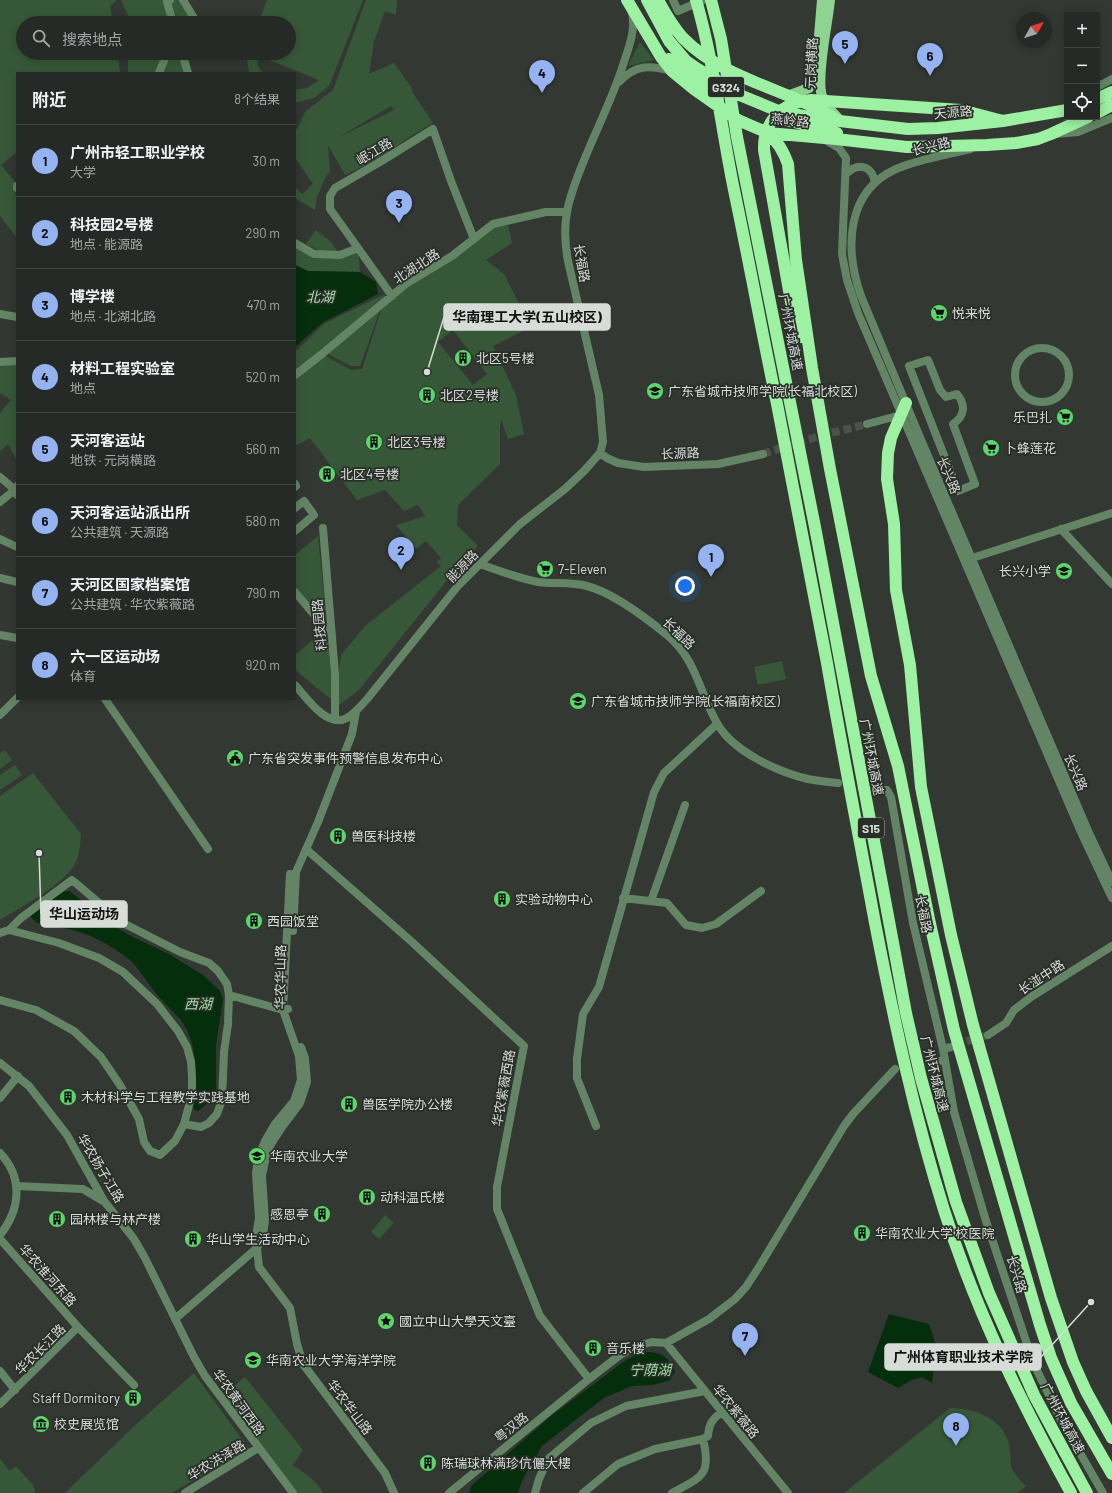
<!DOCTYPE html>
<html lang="zh">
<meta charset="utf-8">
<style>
body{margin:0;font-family:Barlow,"Noto Sans SC",sans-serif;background:#323632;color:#f1f3f6}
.controls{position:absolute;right:12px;top:12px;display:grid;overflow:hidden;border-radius:0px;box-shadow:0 2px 10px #0003}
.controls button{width:36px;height:36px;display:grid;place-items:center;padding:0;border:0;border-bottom:1px solid #424643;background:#262a26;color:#f1f3f6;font:20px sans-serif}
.compass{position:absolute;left:1016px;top:12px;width:36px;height:36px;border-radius:50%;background:#262a26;box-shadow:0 2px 10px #0003;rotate:51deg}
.you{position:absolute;left:685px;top:586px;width:14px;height:14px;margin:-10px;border:3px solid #fff;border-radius:50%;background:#1a73e8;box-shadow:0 0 0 6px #1a73e833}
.badge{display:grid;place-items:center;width:26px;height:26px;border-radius:50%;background:#95b2f1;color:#111;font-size:13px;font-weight:700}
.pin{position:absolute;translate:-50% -33px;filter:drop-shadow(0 1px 2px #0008)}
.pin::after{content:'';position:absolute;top:21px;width:14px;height:12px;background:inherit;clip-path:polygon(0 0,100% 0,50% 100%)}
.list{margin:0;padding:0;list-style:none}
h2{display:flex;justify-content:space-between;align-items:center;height:52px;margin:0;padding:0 16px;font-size:17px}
h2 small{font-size:13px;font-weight:400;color:#a4a7a7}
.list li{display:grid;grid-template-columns:26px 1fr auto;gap:12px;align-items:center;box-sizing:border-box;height:72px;padding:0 16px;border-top:1px solid #424643}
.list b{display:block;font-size:15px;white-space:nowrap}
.list p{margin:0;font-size:13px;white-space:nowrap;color:#a4a7a7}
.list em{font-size:13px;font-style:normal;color:#a4a7a7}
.icon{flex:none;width:22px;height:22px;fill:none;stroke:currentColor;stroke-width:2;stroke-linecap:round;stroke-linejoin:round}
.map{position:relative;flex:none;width:1112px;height:1493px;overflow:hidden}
.search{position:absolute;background:#262a26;box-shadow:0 2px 10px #0003;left:16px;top:16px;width:280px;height:44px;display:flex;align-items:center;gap:10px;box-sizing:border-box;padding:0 14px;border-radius:22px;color:#a4a7a7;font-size:15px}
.panel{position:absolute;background:#262a26;box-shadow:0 2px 10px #0003;left:16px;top:72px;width:280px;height:628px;border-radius:0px}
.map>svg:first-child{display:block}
.green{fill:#365838;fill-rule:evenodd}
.water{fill:#052f0c}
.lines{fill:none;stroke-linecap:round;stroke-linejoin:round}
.minor-tunnel{stroke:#4c514c;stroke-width:8;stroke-dasharray:8 4;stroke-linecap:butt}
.minor{stroke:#648565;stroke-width:8}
.major{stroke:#8ed391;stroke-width:10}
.highway{stroke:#9df1a2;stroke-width:12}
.labels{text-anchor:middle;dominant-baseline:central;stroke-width:3.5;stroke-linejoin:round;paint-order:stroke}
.shield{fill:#292e29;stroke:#a4a8a4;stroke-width:1}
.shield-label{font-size:12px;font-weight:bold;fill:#d8dcd8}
.street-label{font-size:13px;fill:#d8dcd8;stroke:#292e29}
.poi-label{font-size:13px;fill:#d8dcd8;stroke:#292e29;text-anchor:start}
.water-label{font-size:14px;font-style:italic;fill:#a0dfa3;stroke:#292e29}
.leader{fill:none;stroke:#d8dcd8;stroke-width:1.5}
.callout-dot{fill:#d8dcd8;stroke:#292e29;stroke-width:1.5}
.callout{fill:#d8dcd8;stroke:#d8dcd8;stroke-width:1.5}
.callout-label{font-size:14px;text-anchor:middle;font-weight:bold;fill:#111}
</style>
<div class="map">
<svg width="1112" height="1493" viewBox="0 0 1112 1493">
<rect width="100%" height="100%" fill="#333833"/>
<!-- green -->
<path class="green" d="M0,0h117l-7,6 3,17h-90v30h95l2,20h-103v79l-16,13 15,18 -3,5 4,11v39l-17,-22z
M121,0h64l9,18 -6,5h-57z
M267,0h96l-34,86 -15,12 -19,5v-13l12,-2 12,-8 -62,-25 1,11 4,7h-12l-2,-6 -2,-14h43v-30h-31z
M366,0h31l-1,15 -11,-4 -11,31 -5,32 25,-11 17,24 2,6 20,30 -22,13 -31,22 -35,17 -17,-30 2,28 -3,1 -10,23 -2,13 -20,-12v-11l7,7 11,-10 -18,-26v-26l11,-21 27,-21zM391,106l3,4 -55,27z
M640,42l14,18 -26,6z
M139,53h43l6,20h-60v-14z
M508,225l4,18 -26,17 18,14 27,53 -38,19 23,49 8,39 -16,5 -7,-20 -1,7v38l-42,41 -1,20 21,21 -22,23 -97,121 -25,19 7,-54 24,-29 76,-60 -4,-4 4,-4 -15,-17 -10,8 -20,-24 29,-9 -7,-11 -14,6 -19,-21 -28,10 -47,-62 -15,8v-69l27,-23 29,16 11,-1 21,-65 107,-77zM453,330l34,44 -14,11 -35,-43z
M316,230l15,12 9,13 18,-7 2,24 -52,-1 -13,-6v-22l19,11 4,-4 -12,-6z
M385,294l-5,15 -85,63v-20l30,-29z
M380,310l-20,56h-9l-23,-12z
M17,361v100l-9,-17 -8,7v-38l11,-13 -11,-7v-31z
M318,536l9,89 -32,-39v-31z
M321,633l8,5 3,62 -37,-30v-15z
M782,661l4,18 -28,6 -4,-18z
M5,750l7,10 -12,9v-16z
M15,765l7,10 -22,15v-15z
M33,773l48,61c-1,9 -1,20 -5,28 -11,23 -54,44 -76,58v-124z
M385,1215l9,8 -15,16 -8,-7z
M194,1373l55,76 -78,44h-106l67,-65z
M245,1377l58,73 -10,15c11,8 25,16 30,28h-25l-76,-97z
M950,1408c22,0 51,9 58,33 3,8 2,24 4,28 3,6 9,12 14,17l-9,7h-173z
M0,1459l10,12 6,-5 16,18 3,5 -1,4h-34z"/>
<!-- water -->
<path class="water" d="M295,265l13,6 52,1 16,10 2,12 -56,29 -27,24z
M66,891h4l8,7 18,11 21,19 16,9 36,17 34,21 17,16 3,8 -7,46v44l-7,13 -11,9 -3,-1 -2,-4c4,-29 6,-64 -14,-88 -6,-7 -13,-13 -19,-20 -10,-11 -18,-25 -28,-36 -11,-10 -31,-22 -44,-27 -16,-6 -34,-9 -51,-12l-6,-6v-2l24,-19z
M889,1314l40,10 8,25 -5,34 -10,-6 -10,3 -14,8 -30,-16z
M642,1352c20,0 23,2 33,19l-5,9 -17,5 -21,1 -28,12 -62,48 -20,35 -4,12h-49l2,-7 80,-70 75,-56z"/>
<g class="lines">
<!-- minor-tunnel -->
<path class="minor-tunnel" d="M763,454l53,-17 51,-13
M846,784l34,6
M955,1045l33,-10"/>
<!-- minor -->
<path class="minor" d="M170,0l-3,2 6,21
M183,0l11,18 -6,5
M673,0l5,11 25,-11
M182,53l6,20
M159,73l8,-20
M619,82c17,-18 31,-17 53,-11
M1097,87l15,-8
M1056,134l22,-2 34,-14
M827,141l12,7 7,10 -4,96 5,26 11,33 222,517 32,68
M970,149c-24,6 -51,10 -74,20 -51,23 -51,81 -35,127l61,146 167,391 23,49
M846,174c12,-12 26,-9 29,9
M17,186v2
M295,243l19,11 26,1 18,-7 34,48
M358,248l-28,-39v-13l5,-8 45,-26 53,-33 18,52 23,58
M0,314l17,3
M1015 375a27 27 0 1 1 54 0a27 27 0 1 1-54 0Z
M928,360l12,30 6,7 11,-3c9,11 8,22 -4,30l22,60 -17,7 -49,-125z
M0,362l17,-1
M295,375l27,-21 85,-71 45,-27 41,-32 53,-12h21
M867,424l34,-9
M600,453l7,5 11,5 26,4 74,-3 45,-10
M0,477l14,12 3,6
M295,484l1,2 -1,1
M0,502l11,-9 6,-7
M295,508l9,-7 10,14 -19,16
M323,528l12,146v46
M1061,529l51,55
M0,539l17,8
M966,560l146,-47
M480,564c19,7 38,14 58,18 16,2 33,0 49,4 27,7 58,31 80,49 30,25 32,57 50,88 15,28 61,49 91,56 10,2 20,3 30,4
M0,578l17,4
M295,592l37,44
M0,635l17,3
M295,685c11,12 32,44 52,33 8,-5 15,-13 21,-20l89,-111 63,-63 45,-35 19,-18 16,-18 3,-11 -4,-47 -31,-134c-3,-16 -4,-33 -1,-49 3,-18 11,-37 18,-54 12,-30 27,-59 37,-90 6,-19 14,-36 10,-56
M105,699l103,150
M0,715l17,-17
M880,790h7l4,7 22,126 30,126 11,63 32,109 47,141 28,58 42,73
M306,849l106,93 112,104 -27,141v22l43,107 49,63
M290,874l-7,136 16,46 2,24 -7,21 -19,23 -10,17 -7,17 -2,16 3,44 -4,25 2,5 2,19 31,41 7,36 6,20 82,109 9,20
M623,898l44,5 19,22 16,3 14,-4 45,-33
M651,901l34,-96
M9,930l12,-12 51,-38 51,43 57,29 29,11 9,8 9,13 2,11 -1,29 -4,28 -2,48 -5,14 -8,9 -8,4 -17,-3
M293,931l3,-59 22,-50 34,-88 4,-22
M0,933l9,-3 50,13 40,15 24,14 34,32 21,27 9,16 4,15 1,15v17l-8,30 -9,17 -15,14 -10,-4 -6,-9 -5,-23 -19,-34 -19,-28 -27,-26 -38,-21 -36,-10
M229,995l54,15 5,-1
M988,1035l18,-12 8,-13 17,-13 81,-51
M943,1049l8,-2
M0,1063l29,23 38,49 37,66 30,38 11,19 49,99 11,19 88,117
M931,1064l13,-5
M0,1098l18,-22
M596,1126l-19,-48v-19l6,-45 16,-27 55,-195 10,-19 53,-49
M0,1153c24,25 20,57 0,82
M16,1186l67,3 20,12
M0,1239l78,88 56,58
M175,1319l82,-71 6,-13 2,-15 -3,-44 3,-15 6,-17 11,-17 18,-24 7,-21 -2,-24 -4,-11
M666,1343l122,150
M0,1371l15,19
M0,1404l78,-77
M185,1493l73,-45
M449,1493l140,-114 31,-24 17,-9 15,-4 14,1 43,-24 26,-20 11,-12 13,-20 85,-141 9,-12 42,-45
M535,1493l4,-14 9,-20 43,-36 35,-17 79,-15
M583,1493l35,-29 37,-15 48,-10 5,-3c1,-12 4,-17 14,-24
M672,1493c29,-16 40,-17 31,-54"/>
<!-- major -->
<path class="major" d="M830,0c-2,21 -14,78 -8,96 3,8 10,16 16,22
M818,48l4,-48
M790,95l19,-7 6,-12 1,-10"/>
<!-- highway -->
<path class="highway" d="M627,0l34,57 11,14 22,18 44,31 30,13 68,6 71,8 80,-2 29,-2 22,-4 13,-5 37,-17
M647,0l22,41 17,20 10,7 46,28 34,14 38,8 94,11 30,-1 65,-7 64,-11
M658,0c7,13 15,27 25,38 41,42 105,51 153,81
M696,0c18,62 25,127 38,190 15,71 28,143 43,214 17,86 34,172 50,259 15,87 32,173 48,260 19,97 39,192 69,287 31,99 77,192 127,283
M711,0l10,39 16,98 78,390 74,394 17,92 15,65 35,124 33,91 45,102 53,98
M669,59l18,14 33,20
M1097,99l15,-7
M1097,113l15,-8
M779,118l58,15
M768,133c9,8 16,19 20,31l8,96 16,108 18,101 41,207 27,90 31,153 25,111 86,295 11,33 20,45 41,71
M801,337l-8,-24 -29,-163c-1,-28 18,-48 47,-50l150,10 42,11
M906,403l-15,35 -3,15 -1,26 7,45 2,66 14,75 11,122 30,148 22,90 78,273 22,64 13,29 26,47"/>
</g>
<!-- icons -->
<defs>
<g id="supermarket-disc" transform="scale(0.9)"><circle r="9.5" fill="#5ed56c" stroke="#292e29"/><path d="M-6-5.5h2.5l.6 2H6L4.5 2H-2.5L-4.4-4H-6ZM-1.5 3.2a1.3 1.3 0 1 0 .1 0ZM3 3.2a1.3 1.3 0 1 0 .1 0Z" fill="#111"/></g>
<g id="building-disc" transform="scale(0.9)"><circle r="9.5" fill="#5ed56c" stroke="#292e29"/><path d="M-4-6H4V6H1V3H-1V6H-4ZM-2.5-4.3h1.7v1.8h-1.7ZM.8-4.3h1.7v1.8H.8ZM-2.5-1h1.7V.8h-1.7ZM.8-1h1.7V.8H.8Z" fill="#111"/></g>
<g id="university-disc" transform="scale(0.9)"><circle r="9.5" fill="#5ed56c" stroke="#292e29"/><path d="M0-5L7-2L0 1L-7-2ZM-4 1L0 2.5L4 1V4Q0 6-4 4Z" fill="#111"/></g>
<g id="school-disc" transform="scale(0.9)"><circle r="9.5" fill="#5ed56c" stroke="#292e29"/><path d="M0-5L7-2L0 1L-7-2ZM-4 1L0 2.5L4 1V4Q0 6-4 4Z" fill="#111"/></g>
<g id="civic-disc" transform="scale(0.9)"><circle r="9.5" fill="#5ed56c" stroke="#292e29"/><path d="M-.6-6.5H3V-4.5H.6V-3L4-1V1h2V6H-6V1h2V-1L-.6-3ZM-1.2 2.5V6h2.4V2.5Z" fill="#111"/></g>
<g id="sight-disc" transform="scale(0.9)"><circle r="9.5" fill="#5ed56c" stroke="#292e29"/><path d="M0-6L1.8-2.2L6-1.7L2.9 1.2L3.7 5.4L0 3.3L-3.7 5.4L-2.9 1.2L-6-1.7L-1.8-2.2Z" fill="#111"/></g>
<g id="museum-disc" transform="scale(0.9)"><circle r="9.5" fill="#5ed56c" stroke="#292e29"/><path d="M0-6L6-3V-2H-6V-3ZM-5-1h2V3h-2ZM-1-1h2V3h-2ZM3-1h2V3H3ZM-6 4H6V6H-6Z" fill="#111"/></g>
</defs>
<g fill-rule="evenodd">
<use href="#supermarket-disc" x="939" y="313"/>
<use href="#building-disc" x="463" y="358"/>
<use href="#university-disc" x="655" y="391"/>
<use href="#building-disc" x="427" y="395"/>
<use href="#supermarket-disc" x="1065" y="417"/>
<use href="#building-disc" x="374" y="442"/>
<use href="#supermarket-disc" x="991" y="448"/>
<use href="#building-disc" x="327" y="474"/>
<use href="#supermarket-disc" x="545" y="569"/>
<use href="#school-disc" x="1064" y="571"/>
<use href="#university-disc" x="578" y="701"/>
<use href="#civic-disc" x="235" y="758"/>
<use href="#building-disc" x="338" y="836"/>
<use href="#building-disc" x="502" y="899"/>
<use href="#building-disc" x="254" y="921"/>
<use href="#building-disc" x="68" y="1097"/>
<use href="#building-disc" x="349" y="1104"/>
<use href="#university-disc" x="257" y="1156"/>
<use href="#building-disc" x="367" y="1197"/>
<use href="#building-disc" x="322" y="1214"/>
<use href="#building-disc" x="57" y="1219"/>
<use href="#building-disc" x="862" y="1233"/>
<use href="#building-disc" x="193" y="1239"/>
<use href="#sight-disc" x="386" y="1321"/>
<use href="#building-disc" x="593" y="1348"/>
<use href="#university-disc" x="253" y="1360"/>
<use href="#building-disc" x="133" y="1398"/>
<use href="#museum-disc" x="41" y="1424"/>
<use href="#building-disc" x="428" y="1463"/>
</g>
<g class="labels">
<!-- shield labels -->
<g class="shield">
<rect x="708" y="77" width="36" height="20" rx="3"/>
<rect x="858" y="818" width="26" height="20" rx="3"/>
</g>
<g class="shield-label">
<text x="726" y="87">G324</text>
<text x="871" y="828">S15</text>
</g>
<!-- street labels -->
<g class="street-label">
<text transform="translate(811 63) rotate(-87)">元岗横路</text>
<text transform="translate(953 112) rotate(-5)">天源路</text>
<text transform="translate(790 120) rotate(6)">燕岭路</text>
<text transform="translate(931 146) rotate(-14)">长兴路</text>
<text transform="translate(374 151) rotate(-31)">岷江路</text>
<text transform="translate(582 263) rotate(80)">长福路</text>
<text transform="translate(416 266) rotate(-33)">北湖北路</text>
<text transform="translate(791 332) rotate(79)">广州环城高速</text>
<text transform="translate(680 453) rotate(-2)">长源路</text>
<text transform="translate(949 475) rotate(67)">长兴路</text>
<text transform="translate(462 566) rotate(-46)">能源路</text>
<text transform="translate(319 625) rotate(-95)">科技园路</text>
<text transform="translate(679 633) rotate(44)">长福路</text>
<text transform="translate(872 757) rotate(79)">广州环城高速</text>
<text transform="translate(1076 772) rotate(67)">长兴路</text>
<text transform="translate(924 914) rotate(79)">长福路</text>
<text transform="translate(280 977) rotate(-89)">华农华山路</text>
<text transform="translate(1041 977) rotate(-33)">长湴中路</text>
<text transform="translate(935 1074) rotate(76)">广州环城高速</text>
<text transform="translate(503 1088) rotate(-80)">华农紫薇西路</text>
<text transform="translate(101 1168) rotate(59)">华农扬子江路</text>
<text transform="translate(1017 1274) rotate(73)">长兴路</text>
<text transform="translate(48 1275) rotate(48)">华农淮河东路</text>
<text transform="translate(40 1349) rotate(-45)">华农长江路</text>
<text transform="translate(239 1402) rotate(54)">华农黄河西路</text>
<text transform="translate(350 1407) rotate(53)">华农华山路</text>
<text transform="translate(736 1411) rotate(51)">华农紫薇路</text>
<text transform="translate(1063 1418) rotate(62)">广州环城高速</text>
<text transform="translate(511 1427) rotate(-39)">粤汉路</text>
<text transform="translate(216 1460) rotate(-31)">华农洪泽路</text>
</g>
<!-- poi labels -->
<g class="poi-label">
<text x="952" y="313">悦来悦</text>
<text x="476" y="358">北区5号楼</text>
<text x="668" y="391">广东省城市技师学院(长福北校区)</text>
<text x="440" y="395">北区2号楼</text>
<text x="1052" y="417" text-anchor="end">乐巴扎</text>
<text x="387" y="442">北区3号楼</text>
<text x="1004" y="448">卜蜂莲花</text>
<text x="340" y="474">北区4号楼</text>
<text x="558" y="569">7-Eleven</text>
<text x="1051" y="571" text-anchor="end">长兴小学</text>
<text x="591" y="701">广东省城市技师学院(长福南校区)</text>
<text x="248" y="758">广东省突发事件预警信息发布中心</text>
<text x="351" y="836">兽医科技楼</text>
<text x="515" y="899">实验动物中心</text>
<text x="267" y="921">西园饭堂</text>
<text x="81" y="1097">木材科学与工程教学实践基地</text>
<text x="362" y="1104">兽医学院办公楼</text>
<text x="270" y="1156">华南农业大学</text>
<text x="380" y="1197">动科温氏楼</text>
<text x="309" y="1214" text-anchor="end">感恩亭</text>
<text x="70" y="1219">园林楼与林产楼</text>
<text x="875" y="1233">华南农业大学 校医院</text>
<text x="206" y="1239">华山学生活动中心</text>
<text x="399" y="1321">國立中山大學天文臺</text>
<text x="606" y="1348">音乐楼</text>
<text x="266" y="1360">华南农业大学海洋学院</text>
<text x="120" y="1398" text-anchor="end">Staff Dormitory</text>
<text x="54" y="1424">校史展览馆</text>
<text x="441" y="1463">陈瑞球林满珍伉儷大樓</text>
</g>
<!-- water labels -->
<g class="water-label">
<text x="320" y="296">北湖</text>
<text x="198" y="1003">西湖</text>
<text x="650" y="1369">宁荫湖</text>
</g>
</g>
<!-- callouts -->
<path class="leader" d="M427 372L444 317M39 853L41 914M1091 1302L1041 1357"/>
<g class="callout-dot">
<circle cx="427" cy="372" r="4"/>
<circle cx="39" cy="853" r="4"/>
<circle cx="1091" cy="1302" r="4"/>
</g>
<g class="callout">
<rect x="444" y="304" width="166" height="26" rx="4"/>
<rect x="41" y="901" width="86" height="26" rx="4"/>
<rect x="885" y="1344" width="156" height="26" rx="4"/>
</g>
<g class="callout-label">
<text x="527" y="322">华南理工大学(五山校区)</text>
<text x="84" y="919">华山运动场</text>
<text x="963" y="1362">广州体育职业技术学院</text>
</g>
</svg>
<div class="controls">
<button>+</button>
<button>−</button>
<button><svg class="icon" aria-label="locate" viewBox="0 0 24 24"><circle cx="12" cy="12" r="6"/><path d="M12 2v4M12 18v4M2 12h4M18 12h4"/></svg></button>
</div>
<svg class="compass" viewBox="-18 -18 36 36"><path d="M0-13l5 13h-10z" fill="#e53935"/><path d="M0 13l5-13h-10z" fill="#a4a7a7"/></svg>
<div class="you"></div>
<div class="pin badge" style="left:711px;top:577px">1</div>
<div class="pin badge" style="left:401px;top:570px">2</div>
<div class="pin badge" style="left:399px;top:223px">3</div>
<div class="pin badge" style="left:542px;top:93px">4</div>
<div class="pin badge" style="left:845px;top:64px">5</div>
<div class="pin badge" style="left:930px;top:76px">6</div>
<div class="pin badge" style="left:745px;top:1356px">7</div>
<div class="pin badge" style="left:956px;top:1446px">8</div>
<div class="search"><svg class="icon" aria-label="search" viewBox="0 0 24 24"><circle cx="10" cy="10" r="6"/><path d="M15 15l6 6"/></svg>搜索地点</div>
<section class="panel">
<h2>附近<small>8个结果</small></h2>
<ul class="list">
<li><span class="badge">1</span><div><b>广州市轻工职业学校</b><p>大学</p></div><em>30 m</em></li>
<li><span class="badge">2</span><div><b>科技园2号楼</b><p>地点 · 能源路</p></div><em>290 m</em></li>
<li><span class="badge">3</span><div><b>博学楼</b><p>地点 · 北湖北路</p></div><em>470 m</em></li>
<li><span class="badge">4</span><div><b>材料工程实验室</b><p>地点</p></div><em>520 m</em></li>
<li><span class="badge">5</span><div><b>天河客运站</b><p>地铁 · 元岗横路</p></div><em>560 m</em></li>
<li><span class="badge">6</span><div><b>天河客运站派出所</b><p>公共建筑 · 天源路</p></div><em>580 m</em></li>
<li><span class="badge">7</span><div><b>天河区国家档案馆</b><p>公共建筑 · 华农紫薇路</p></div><em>790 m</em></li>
<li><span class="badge">8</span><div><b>六一区运动场</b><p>体育</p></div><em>920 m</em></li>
</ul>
</section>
</div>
